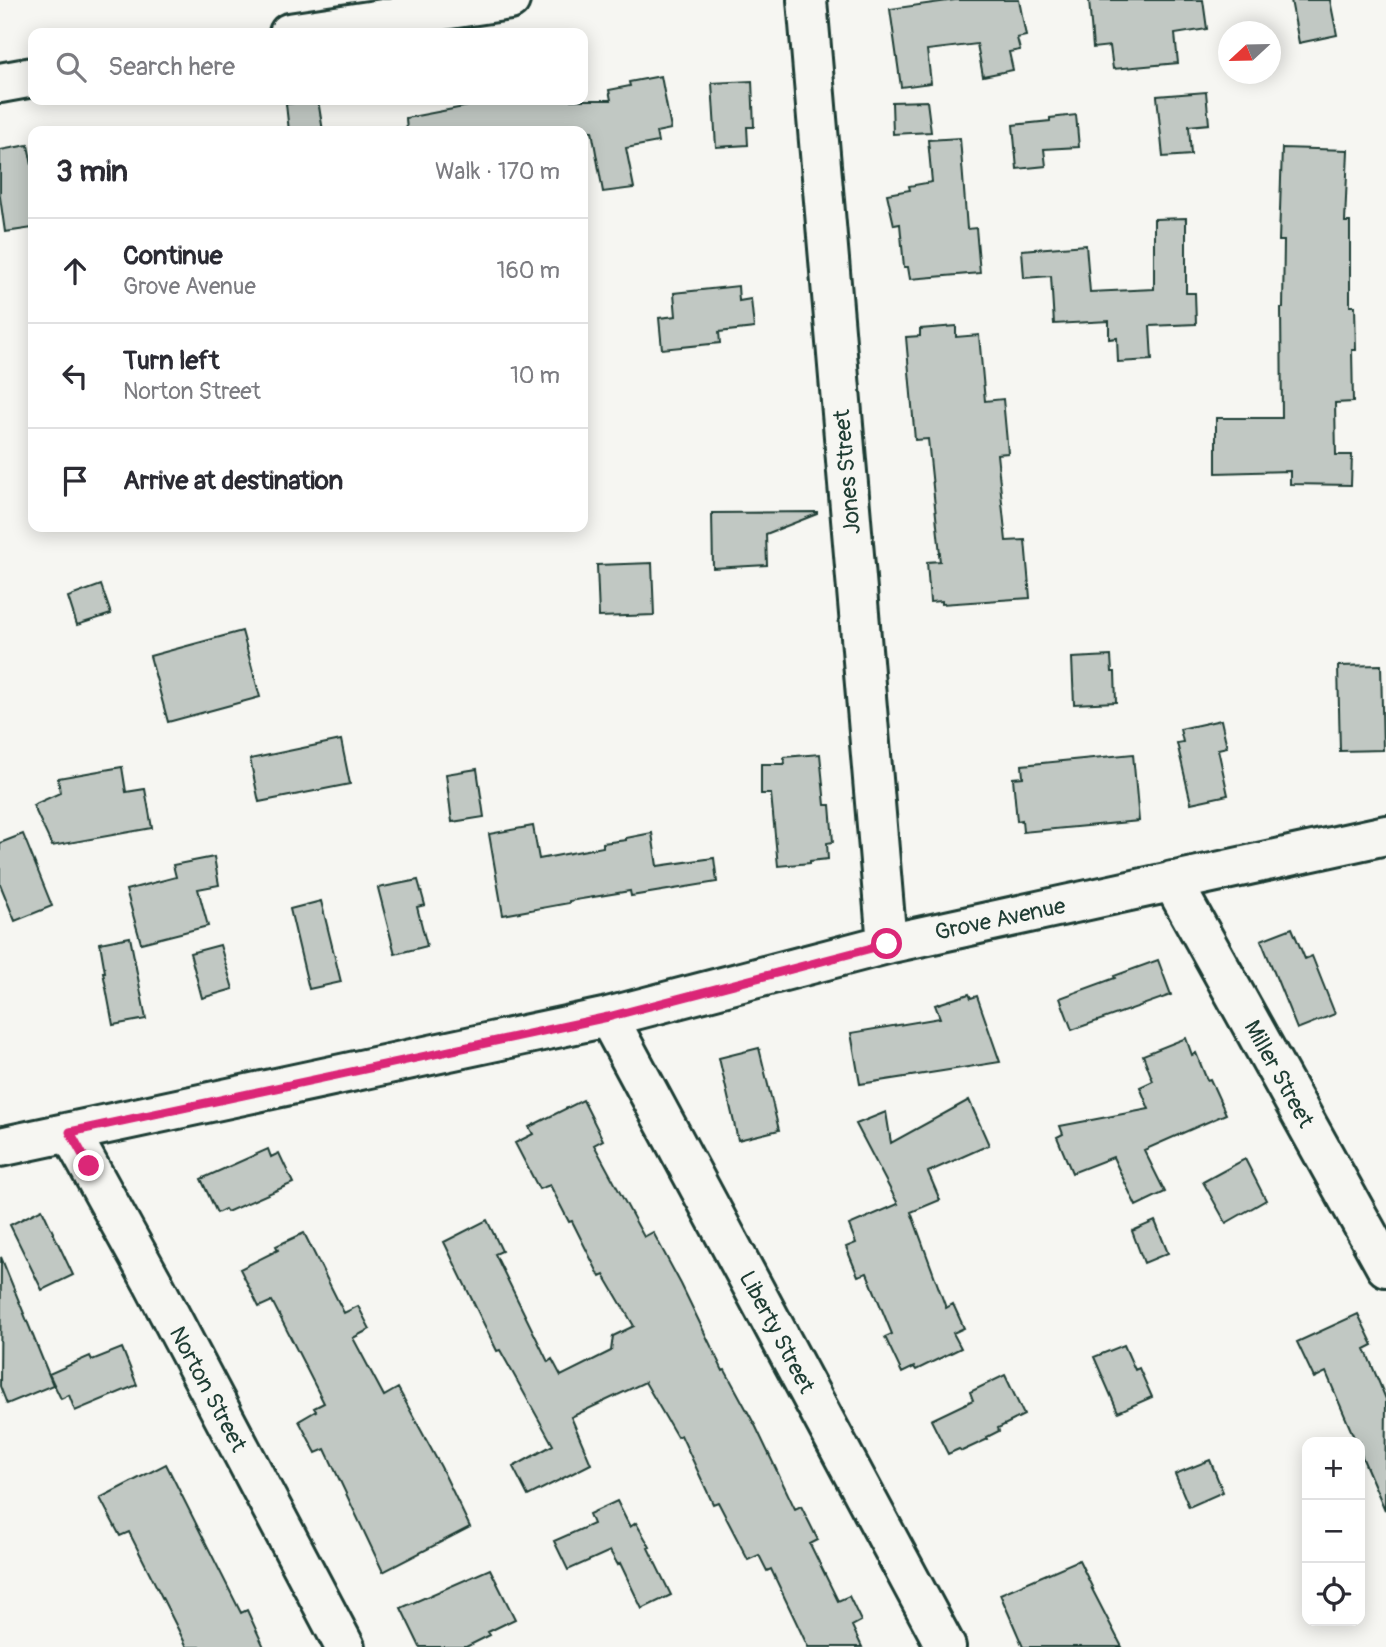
<!DOCTYPE html>
<meta charset="utf-8">
<style>
body{margin:0;font-family:Pangolin,sans-serif;background:#f2f2f3;color:#2b2b33}
.controls{position:absolute;right:21px;bottom:21px;display:grid;overflow:hidden;border-radius:14px;box-shadow:0 4px 18px #0003}
.controls button{width:63px;height:63px;display:grid;place-items:center;padding:0;border:0;border-bottom:2px solid #e1e1e2;background:#fff;color:#2b2b33;font:35px sans-serif}
.compass{position:absolute;left:1218px;top:21px;width:63px;height:63px;border-radius:50%;background:#fff;box-shadow:0 4px 18px #0003;rotate:248deg}
.stop{position:absolute;width:21px;height:21px;margin:-16px;border:5px solid #db2777;border-radius:50%;background:#fff}
.stop.end{background:#db2777;border-color:#fff;box-shadow:0 2px 7px #0008}
.list{margin:0;padding:0;list-style:none}
h2{display:flex;justify-content:space-between;align-items:center;height:91px;margin:0;padding:0 28px;font-size:30px}
h2 small{font-size:23px;font-weight:400;color:#7c7c81}
.list li{display:grid;grid-template-columns:46px 1fr auto;gap:21px;align-items:center;box-sizing:border-box;height:105px;padding:0 28px;border-top:2px solid #e1e1e2}
.list b{display:block;font-size:26px;white-space:nowrap}
.list p{margin:0;font-size:23px;white-space:nowrap;color:#7c7c81}
.list em{font-size:23px;font-style:normal;color:#7c7c81}
.icon{flex:none;width:38px;height:38px;fill:none;stroke:currentColor;stroke-width:2;stroke-linecap:round;stroke-linejoin:round}
.map{position:relative;flex:none;width:1386px;height:1647px;overflow:hidden}
.search{position:absolute;background:#fff;box-shadow:0 4px 18px #0003;left:28px;top:28px;width:560px;height:77px;display:flex;align-items:center;gap:18px;box-sizing:border-box;padding:0 24px;border-radius:14px;color:#7c7c81;font-size:26px}
.panel{position:absolute;background:#fff;box-shadow:0 4px 18px #0003;left:28px;top:126px;width:560px;height:406px;border-radius:14px}
.map>svg:first-child{display:block}
.building{fill:#c1c8c3;stroke:#1f3d34;stroke-width:2}
.lines{fill:none;stroke-linecap:round;stroke-linejoin:round}
.minor-casing{stroke:#1f3d34;stroke-width:44}
.minor{stroke:#f6f6f2;stroke-width:38}
.route{stroke:#db2777;stroke-width:9}
.labels{text-anchor:middle;dominant-baseline:central;stroke-width:5;stroke-linejoin:round;paint-order:stroke}
.street-label{font-size:23px;fill:#1f3d34;stroke:#f6f6f2}
</style>
<div class="map">
<svg width="1386" height="1647" viewBox="0 0 1386 1647">
<rect width="100%" height="100%" fill="#f6f6f2"/>
<filter id="ink" filterUnits="userSpaceOnUse"><feTurbulence type="fractalNoise" baseFrequency=".0143" numOctaves="2"/><feDisplacementMap in="SourceGraphic" scale="14" xChannelSelector="R" yChannelSelector="G"/><feConvolveMatrix kernelMatrix="1 2 1 2 8 2 1 2 1" color-interpolation-filters="sRGB"/></filter>
<g filter="url(#ink)">
<!-- building -->
<path class="building" d="M955,0h64l7,36 -9,2 3,12 -11,2 4,18 -30,6 -6,-32 -50,6 4,33 -30,4 -11,-78z
M1089,0h114l4,29 -32,5 3,29 -65,6 -3,-23 -17,2z
M1291,0h39l7,35 -38,8z
M661,76l10,53 -15,3 2,10 -32,6 8,40 -31,4 -11,-61h-185l-1,-13 94,-18h111l-2,-10 21,-4 -1,-4z
M752,81l2,46h-7l1,18 -32,2 -4,-64z
M1206,92l3,32 -20,2 2,29 -28,2 -6,-61z
M318,100l5,31h-34l-3,-27z
M927,101l4,31 -38,2 -1,-32z
M1076,115l3,32 -35,2 2,17 -29,3 -4,-44 37,-4v-3z
M960,138l7,91 9,-1 4,45 -70,6 -2,-12h-4l-4,-43 -6,1 -7,-31 23,-4 -1,-4 23,-4 -4,-42z
M28,145l5,25v58l-28,4 -5,-35v-47z
M1282,148l66,2 -3,72h5v84h5l1,44h-4l1,52 -18,1 1,52h16l-1,30 -61,-1v-13l-74,2v-55h66l-1,-110h2l1,-67h-5z
M1186,218v75h9l1,31 -46,2 2,34 -34,2 -1,-24 -8,1v-18l-55,3 -3,-48 -27,2 -2,-28 64,-5 4,47 64,-3v-70z
M738,286l1,15 12,-2 3,29 -35,4 1,11 -58,6 -3,-31 17,-2 -2,-23z
M956,326v11l23,-2 6,66 18,-2 5,54 -11,1 9,87 19,-1 5,58 -88,6v-3l-12,1 -3,-40 13,-1 -1,-7h1l-12,-115 -13,1 -9,-103 14,-1v-7z
M817,512v2l-51,20 1,31 -54,3 -1,-55z
M652,563l2,52 -55,2 -2,-52z
M101,585l10,29 -34,11 -9,-28z
M242,631l18,66 -92,25 -18,-66z
M1111,656l1,16h3l1,30 -42,2 -2,-46z
M1381,665l2,85 -43,1 -2,-85z
M1221,720l6,27 -9,2 10,46 -37,8 -14,-60 6,-1 -3,-13z
M341,740l9,44 -91,18 -9,-43z
M820,754l5,51h5l3,37 -6,1 1,16 -18,2v2l-32,3 -7,-72h-10v-30h24l-1,-7z
M1133,754l6,67 -116,11 -1,-12 -5,1 -4,-43 10,-1 -1,-12z
M122,767l4,25 19,-3 7,39 -100,18 -19,-41 27,-12 -2,-15z
M477,769l7,48 -32,5 -6,-48z
M533,826l6,33 64,-12v-4l23,-3v-2l26,-5 5,33 57,-8 3,24 -86,14 -1,-5 -61,10v2l-66,12 -14,-81z
M23,834l29,72 -37,15 -15,-37v-41z
M214,857l5,28 -21,4 10,37 -67,17 -15,-53 50,-13 -3,-12z
M418,880l7,25 -8,2 10,39 -32,8 -17,-66z
M321,901l20,81 -32,7 -19,-80z
M1292,928l13,31 7,-3 23,58 -38,15 -36,-89z
M130,937l16,82 -33,6 -10,-53h2l-5,-29z
M220,945l13,44 -31,9 -12,-45z
M1158,960l13,35 -99,35 -12,-32 55,-20 -1,-2z
M969,994l2,4 6,-2 23,66 -140,22 -9,-51 89,-15 -5,-13z
M1186,1038l6,17 4,-2 11,27 3,-1 16,35 -82,36 21,42 -29,14 -23,-49 -41,16 -15,-36 6,-3 -3,-8 89,-17 -9,-22 13,-6 -10,-26z
M759,1048l20,82 -41,10 -19,-82z
M583,1100l20,40 -9,5 50,92 9,-5 28,52 42,87 2,-1 31,57 39,82 6,-3 17,34 -8,4 28,57 11,-5 12,25 -9,5 10,21h-54l-37,-78 -4,2 -8,-16 -11,5 -30,-58 -5,2 -32,-69 -4,2 -32,-55 -74,35 20,47 -63,32 -15,-29 40,-22 -53,-95 -3,1 -53,-109 43,-22 15,31 -7,3 53,108 4,-3 9,17 50,-25 2,-15 21,-10 -30,-51 -4,2 -28,-56 -3,1 -19,-37 -11,4 -24,-46 18,-9 -4,-7z
M969,1100l20,45 -61,27 12,28 -29,12 35,96 7,-4 11,24 -11,5 8,15 -45,22 -2,-3 -12,6 -17,-36 7,-3 -25,-61 -9,3 -12,-29 10,-4 -7,-18 49,-21 -42,-80 30,-12 5,31z
M268,1149l3,8 8,-4 14,30 -66,29 -2,-3 -8,4 -16,-34z
M1245,1159l21,41 -40,23 -23,-41z
M42,1209l31,66 -31,15 -32,-65z
M1155,1221l13,32 -24,10 -12,-32z
M304,1233l40,80 14,-7 12,23 -17,9 31,58 14,-8 43,79 29,60 -87,45 -58,-123 -9,4 -17,-32 17,-10 -2,-3 10,-5 -52,-102 -13,6 -19,-38 38,-19 -2,-4z
M1,1257l52,128 -46,19 -7,-18z
M1358,1314l15,31 -8,4 21,50 -1,111 -25,-58v-10h-4l-30,-70 -12,6 -17,-36z
M1124,1345l11,25 4,-2 13,29 -34,15 -24,-55z
M122,1348l15,37 -62,26 -6,-16 -8,4 -12,-25 41,-18 2,4z
M1005,1375l19,40 -26,13 1,3 -12,6 1,2 -26,12 -3,-2 -11,5 -17,-34 42,-20 -3,-8z
M1210,1460l13,32 -34,15 -14,-33z
M166,1464l75,149 6,-3 17,37h-77l-58,-115 -9,4 -20,-38z
M617,1501l13,26 6,-4 14,24 -2,1 23,47 -29,14 -22,-46 -2,2 -8,-14 -42,19 -14,-29 39,-17 -4,-10z
M1079,1560l14,29h-1l30,58h-99l-23,-53z
M490,1569l25,50 -27,13 2,3 -24,12h-46l-19,-39z"/>
<g class="lines">
<!-- minor casing -->
<g class="minor-casing">
<path id="minor" d="M807,0l80,944
M289,33l221,-33
M0,83l33,-6
M1172,881l214,386
M608,1017l338,630
M70,1132l83,151 192,364
M0,1147l608,-130 279,-73 499,-109"/>
</g>
<!-- minor -->
<use href="#minor" class="minor"/>
</g>
</g>
<g class="lines" filter="url(#ink)">
<!-- route -->
<path class="route" d="M89,1166l-19,-34 538,-115 279,-73"/>
</g>
<g class="labels">
<!-- street labels -->
<g class="street-label">
<text transform="translate(847 472) rotate(-95)">Jones Street</text>
<text transform="translate(1000 919) rotate(-12)">Grove Avenue</text>
<text transform="translate(1279 1074) rotate(61)">Miller Street</text>
<text transform="translate(777 1332) rotate(62)">Liberty Street</text>
<text transform="translate(208 1389) rotate(62)">Norton Street</text>
</g>
</g>
</svg>
<div class="controls">
<button>+</button>
<button>−</button>
<button><svg class="icon" aria-label="locate" viewBox="0 0 24 24"><circle cx="12" cy="12" r="6"/><path d="M12 2v4M12 18v4M2 12h4M18 12h4"/></svg></button>
</div>
<svg class="compass" viewBox="-18 -18 36 36"><path d="M0-13l5 13h-10z" fill="#e53935"/><path d="M0 13l5-13h-10z" fill="#7c7c81"/></svg>
<div class="stop" style="left:887px;top:944px"></div>
<div class="stop end" style="left:89px;top:1166px"></div>
<div class="search"><svg class="icon" aria-label="search" viewBox="0 0 24 24"><circle cx="10" cy="10" r="6"/><path d="M15 15l6 6"/></svg>Search here</div>
<section class="panel">
<h2>3 min<small>Walk · 170 m</small></h2>
<ul class="list">
<li><svg class="icon" aria-label="ahead" viewBox="0 0 24 24"><path d="M12 20V5M6 11l6-6 6 6"/></svg><div><b>Continue</b><p>Grove Avenue</p></div><em>160 m</em></li>
<li><svg class="icon" aria-label="left" viewBox="0 0 24 24"><path d="M17 20v-9H6M10 6l-5 5 5 5"/></svg><div><b>Turn left</b><p>Norton Street</p></div><em>10 m</em></li>
<li><svg class="icon" aria-label="arrive" viewBox="0 0 24 24"><path d="M6 21V4h12l-3 4 3 4H6"/></svg><div><b>Arrive at destination</b></div></li>
</ul>
</section>
</div>
